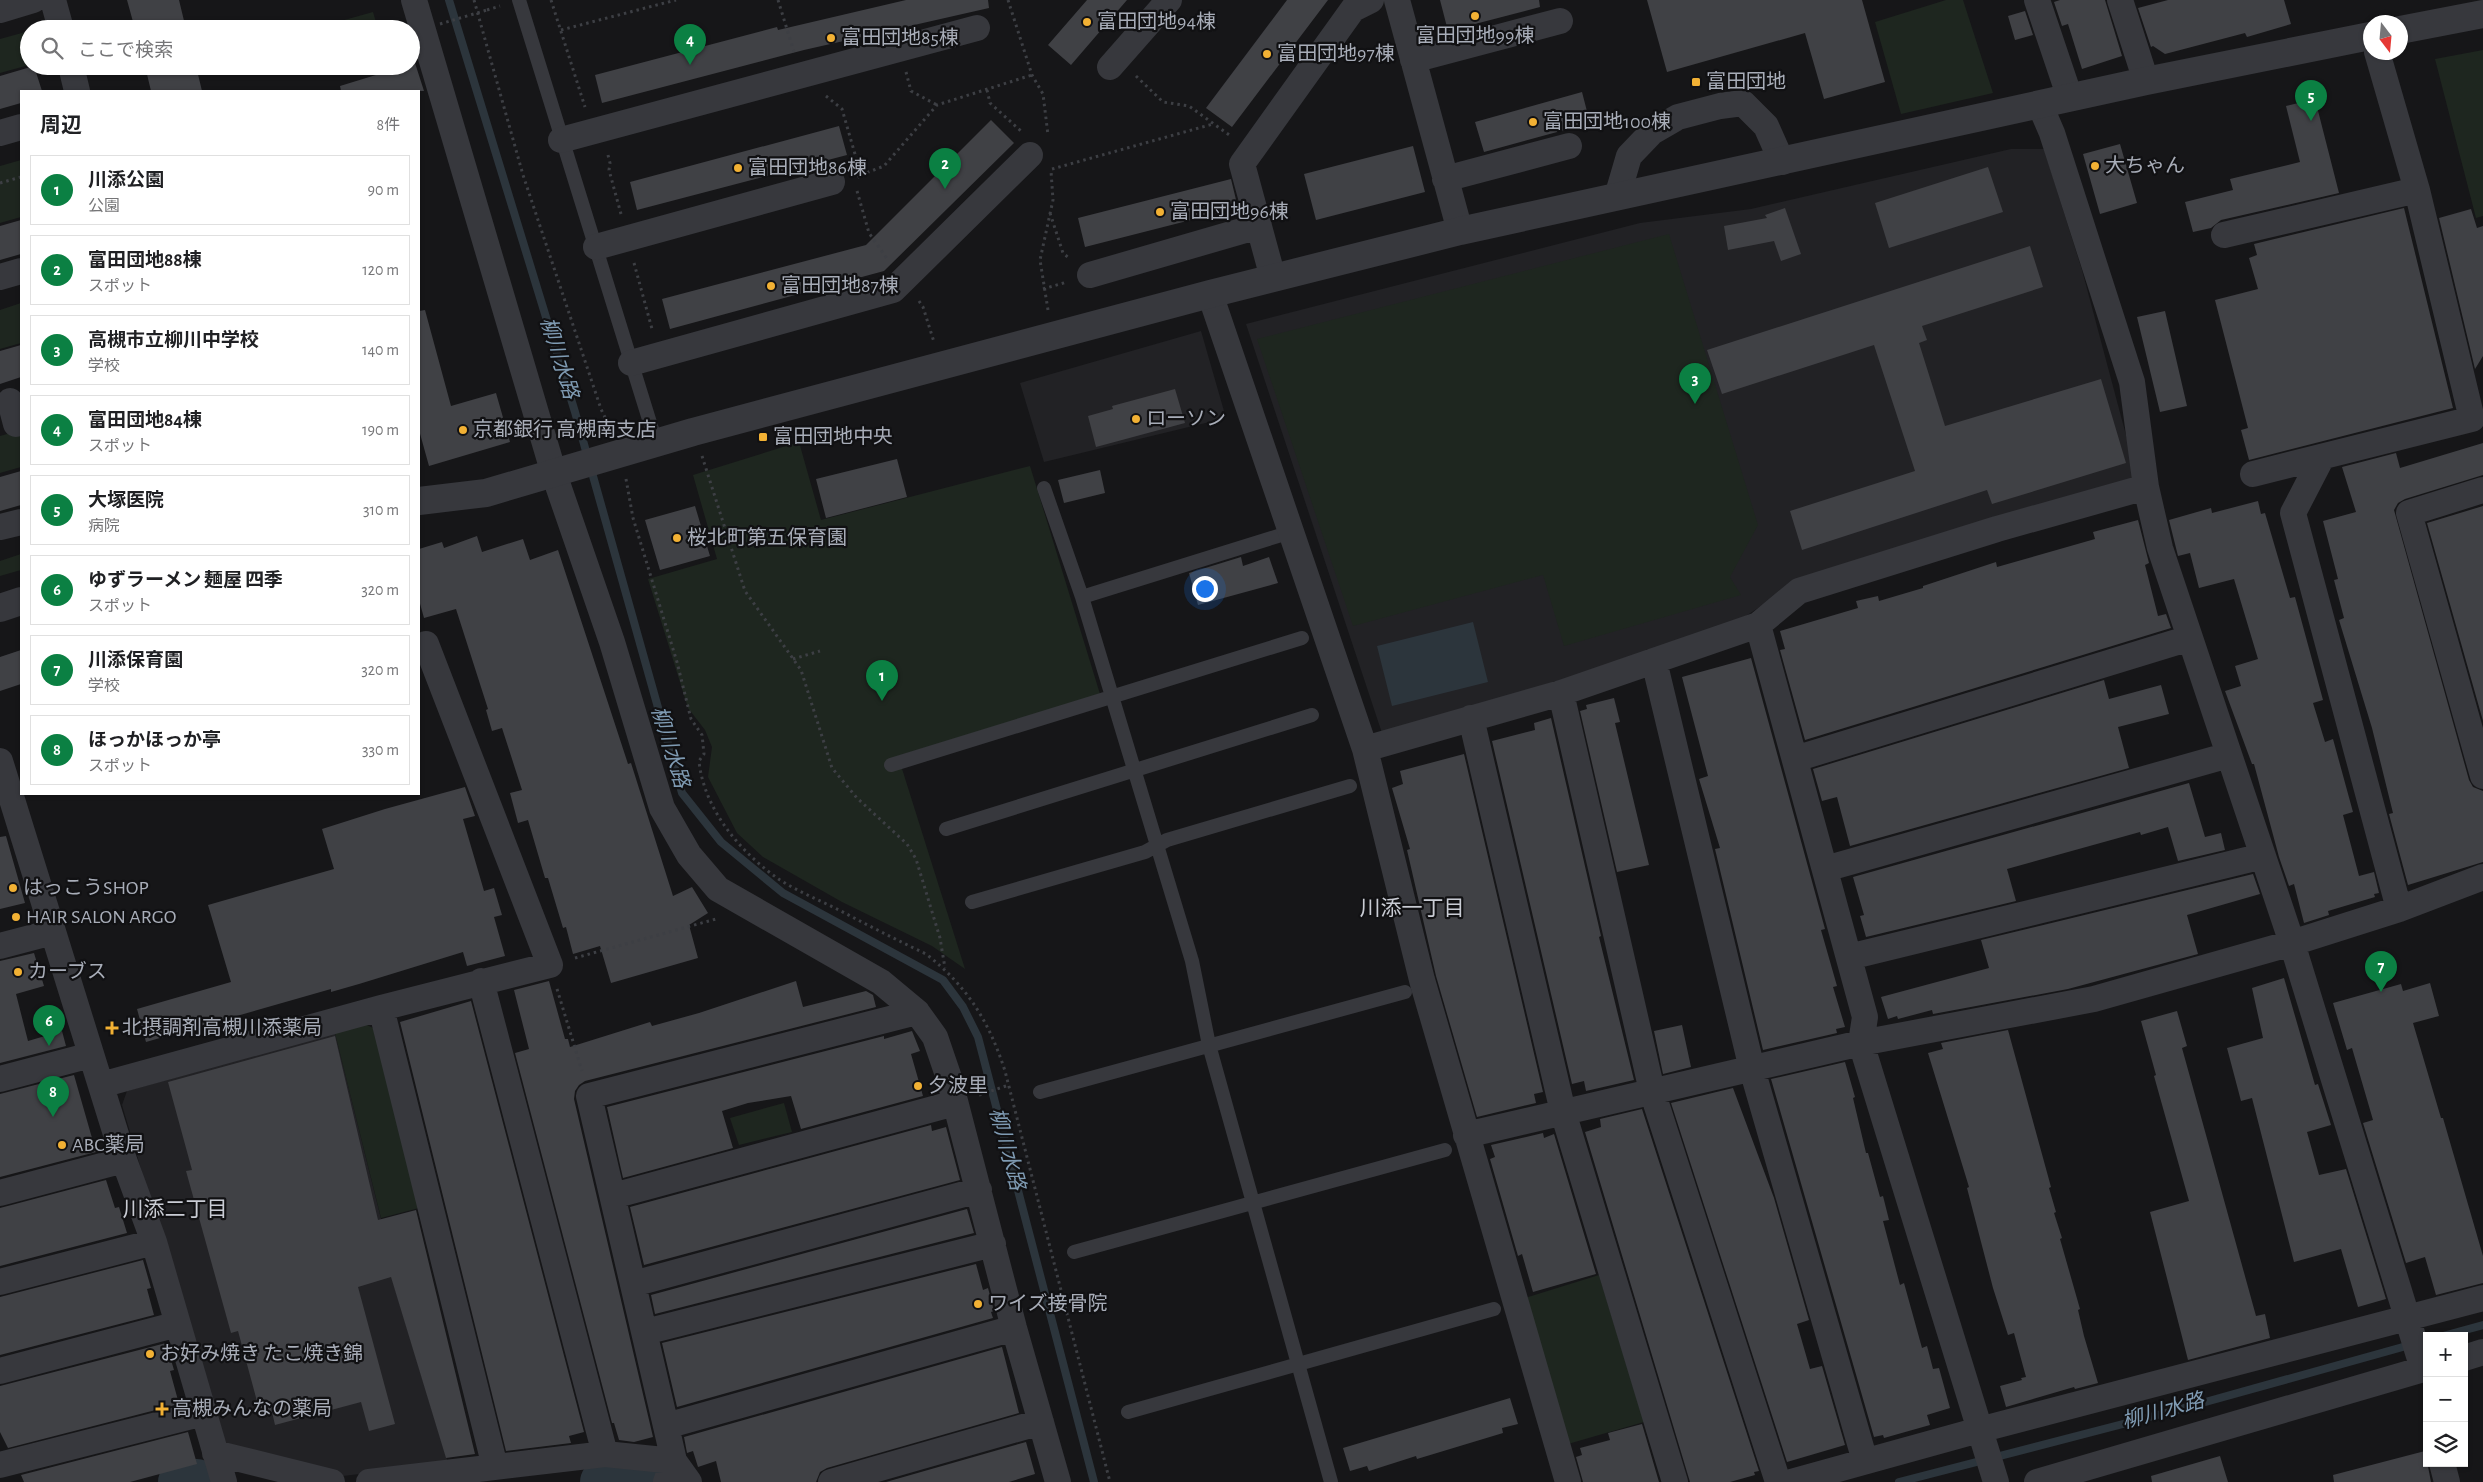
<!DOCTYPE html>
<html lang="ja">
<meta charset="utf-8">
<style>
body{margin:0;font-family:"Alegreya Sans","Noto Sans JP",sans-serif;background:#f6f6f6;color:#202124}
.controls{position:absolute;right:15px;bottom:15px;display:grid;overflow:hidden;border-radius:0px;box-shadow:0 1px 4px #0004}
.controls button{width:45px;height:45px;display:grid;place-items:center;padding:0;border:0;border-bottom:1px solid #e0e0e0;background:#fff;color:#202124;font:25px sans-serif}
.compass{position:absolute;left:2363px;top:15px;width:45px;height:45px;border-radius:50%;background:#fff;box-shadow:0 1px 4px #0004;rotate:164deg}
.you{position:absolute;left:1204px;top:588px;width:18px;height:18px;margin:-12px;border:4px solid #fff;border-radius:50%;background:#1a73e8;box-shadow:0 0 0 8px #1a73e833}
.badge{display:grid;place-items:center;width:32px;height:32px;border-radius:50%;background:#0b8043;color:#fff;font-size:16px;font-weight:700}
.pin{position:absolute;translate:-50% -41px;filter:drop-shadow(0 1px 2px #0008)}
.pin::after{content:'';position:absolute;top:26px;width:18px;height:15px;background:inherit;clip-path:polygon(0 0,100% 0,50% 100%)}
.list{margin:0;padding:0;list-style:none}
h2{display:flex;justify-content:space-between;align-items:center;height:65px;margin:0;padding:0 20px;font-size:21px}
h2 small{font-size:16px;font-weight:400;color:#757577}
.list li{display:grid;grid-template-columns:32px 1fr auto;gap:15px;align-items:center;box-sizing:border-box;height:70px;margin:0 10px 10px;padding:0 10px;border:1px solid #e0e0e0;border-radius:0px}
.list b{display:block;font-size:19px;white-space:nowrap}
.list p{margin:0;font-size:16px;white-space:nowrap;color:#757577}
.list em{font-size:16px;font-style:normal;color:#757577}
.icon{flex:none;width:28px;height:28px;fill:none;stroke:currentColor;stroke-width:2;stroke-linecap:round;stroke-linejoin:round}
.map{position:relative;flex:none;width:2483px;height:1482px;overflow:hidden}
.search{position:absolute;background:#fff;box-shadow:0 1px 4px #0004;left:20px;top:20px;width:400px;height:55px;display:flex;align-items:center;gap:12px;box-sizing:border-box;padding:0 18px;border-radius:28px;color:#757577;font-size:19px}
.panel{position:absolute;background:#fff;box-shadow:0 1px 4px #0004;left:20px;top:90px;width:400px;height:705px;border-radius:0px}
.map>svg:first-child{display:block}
.built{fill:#222225}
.green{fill:#1e261f}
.water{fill:#2c353c}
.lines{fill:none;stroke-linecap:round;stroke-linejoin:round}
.stream{stroke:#2c353c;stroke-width:8}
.river{stroke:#2c353c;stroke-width:46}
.building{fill:#404145}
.path{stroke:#3d3f44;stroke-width:3;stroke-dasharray:2.5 4;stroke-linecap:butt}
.service{stroke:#37383d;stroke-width:14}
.minor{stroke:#37383d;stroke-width:26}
.tertiary{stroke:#37383d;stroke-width:28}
.path-bridge{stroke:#3d3f44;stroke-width:3;stroke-dasharray:2.5 4;stroke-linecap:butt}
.poi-dot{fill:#f2b134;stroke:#111113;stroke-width:2}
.labels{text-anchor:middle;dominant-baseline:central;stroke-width:4.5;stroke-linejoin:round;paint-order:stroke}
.poi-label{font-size:20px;fill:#a8adb8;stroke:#111113;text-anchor:start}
.water-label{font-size:21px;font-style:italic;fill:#7f9bb3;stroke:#111113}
.neighbourhood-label{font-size:21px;fill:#c9ccd4;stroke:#111113}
</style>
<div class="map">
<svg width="2483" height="1482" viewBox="0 0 2483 1482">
<rect width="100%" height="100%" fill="#161618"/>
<!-- built -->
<path class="built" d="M2011,149h33l38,121 57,214 -348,102 -57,38 -188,62 -164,47 -136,-409 394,-101 111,-14z
M1201,331l25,87 -182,44 -24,-79z
M335,1033l52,210 -5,3 66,217 -105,13 -120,-31 -101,-340 5,-14z"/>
<!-- green -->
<path class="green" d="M1946,0h17l30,93 -92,21 -26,-92z
M373,12l5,17h-54l-1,-3z
M29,31v34l-29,8v-34z
M2483,50v166l-7,2 -41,-159z
M21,160v57l-21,6v-57z
M1669,234l89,291 -28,52 11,18 -177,51 -21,-71 -190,51 -96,-287z
M21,303v40l-21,6v-39z
M21,430v37l-21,6v-37z
M799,442l22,78 209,-54 70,228 -202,62 67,213 -33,-23 -90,-44 -79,-45 -26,-24 -29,-56 4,-30 -7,-17 -17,-22 -40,-129 69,-20 -24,-84z
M21,554v16l-21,6v-15z
M365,1024l10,5 44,179 -38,10 -46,-185z
M784,1103l8,29 -53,13 -9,-27z
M1599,1275l45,147 -76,22 -43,-146z"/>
<!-- water -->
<path class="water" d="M1473,622l15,60 -96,24 -15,-60z"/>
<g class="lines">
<!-- stream -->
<path class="stream" d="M449,0l126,412 107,381 39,49 62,51 160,87 20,27 15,30 116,445
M2443,1336l40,-11
M1899,1482l274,-71 237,-66"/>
<!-- river -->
<path class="river" d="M181,1482h16
M603,1482l28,-2 16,2"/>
</g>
<!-- building -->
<path class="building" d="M127,0h52l7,29h-51z
M906,0h82l1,8 -185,42 -202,53 -7,-28 182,-48 1,3z
M1087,0h40l-56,65 -23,-20z
M1287,0h41l-96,127 -26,-19z
M1440,0h99l1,7 -92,24z
M1647,0h215l23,82 -61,17 -19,-66 -138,39z
M2060,0h45l17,56 -40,13 -14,-45 -6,2 -8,-24z
M2168,0h116l7,24 -44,13 -2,-4 -80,21 -12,-8 -2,1 -13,-39z
M2025,11l8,24 -18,5 -7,-24z
M415,63l9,28h-83l-1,-5z
M34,66l8,25h-21v12l-21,6v-33z
M145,66h51l6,25h-51z
M1582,92l8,31 -106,29 -9,-30z
M2315,99l24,94 -118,27 -10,8 -18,4 -8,-30 48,-12 -3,-11 70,-17 -14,-56z
M991,120l23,23 -130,128 -214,58 -8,-30 204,-54z
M839,126l8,29 -210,55 -7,-28z
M2120,144l17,59 -37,11 -17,-60z
M1413,146l12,46 -109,28 -12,-46z
M1988,167l15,45 -114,36 -14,-45z
M1231,179l7,29 -153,39 -7,-29z
M1785,208l16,46 -20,7 -7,-20 -46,9 -4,-24 43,-8 -2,-3z
M2404,208l49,200 -204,52 -8,-30 7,-2 -33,-128 43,-11 -9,-31 8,-3 -3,-11z
M2471,209l6,19 6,-2v130l-8,13 -36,-151z
M21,220v34l-21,6v-34z
M2030,246l13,41 -121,39 5,14 -8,3 26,83 156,-47 25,84 -134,41 -5,-14 -185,60 -12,-39 125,-40 -41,-126 -152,49 -15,-44z
M425,310l26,96 45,-13 14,49 -81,24 -10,-36v-119z
M2165,311l22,95 -27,6 -23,-95z
M21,345v32l-21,7v-33z
M1175,389l10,34 -89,24 -8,-31 25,-7 -1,-3z
M2483,443v32l-78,24 -7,4 -4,7 75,270 4,7 10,4v71l-75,23 -19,-71 4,-1 -21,-85 -33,-108 5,-2 -10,-38 4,-1 -15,-58 33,-9 -14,-45 54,-14 4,15z
M897,459l10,38 -81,21 -10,-39z
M1100,470l5,23 -41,10 -6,-23z
M21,471v34l-21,6v-34z
M2258,501l3,13 4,-1 25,85 5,-1 28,103 -10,3 12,39 8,-3 20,73 -10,3 16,61 15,-4 5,21 -5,1 1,3 -47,14 1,4 -25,8 -10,-39 -5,2 -10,-29 -25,-93h-2l-27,-73 16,-5 -6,-20 23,-7 -24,-80 -35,9 -9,-35 -12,3 -9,-36 42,-12 1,5z
M695,506l15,50 -50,14 -15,-50z
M2483,506v215l-56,-198z
M2138,520l11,43 -4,2 13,51 8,-2 5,14 -366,112 -25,-90 5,-1 -5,-18 78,-23 -2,-7 22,-5 1,5 44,-13v-2l73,-24 1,5 98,-28 -2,-7z
M477,536l5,16 41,-13 7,21 28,-10 70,214 3,-1 42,133 19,-9 16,26 -19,12 9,33 -87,25 -11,-37 -27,8 -7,-27 -3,1 -15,-50h-3l-17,-58 -10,3 -8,-30 12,-3 -20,-62 -10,3 -6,-21 2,-1 -32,-100 -32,9 -5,-18v-51l23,-7 2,6z
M1241,557l2,9 26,-9 9,26 -80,22 -9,-32z
M21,650v34l-21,7v-34z
M1751,658l74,271 -4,1 16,56 -4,1 12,40 -9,2 1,4 -74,17 -48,-201 5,-1 -21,-69 9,-3 -26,-99z
M2104,680l5,19 52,-14 8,29 -51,13 11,41 -279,78 -13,-49 -15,4 -9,-32z
M1614,698l6,24 -5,1 34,142 -32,7 -37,-161 7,-2 -1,-4z
M1551,718l50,218 -2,1 35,143 -48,11 -2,-10 -12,3 -80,-343 43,-11 -1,-7z
M1464,754l79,338 -9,2 2,9 -59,14 -41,-141 -29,-126 3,-1 -18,-61 11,-4 -3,-13z
M2189,783l16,54 16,-4 4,17 -47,11 -10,-34 -27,8 -1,-3 -133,37 9,32 -150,36 -6,-21 4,-1 -11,-38z
M465,787l10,29 -12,3 21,72 10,-3 8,27 -8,2 11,39 -38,10 -4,-14 -104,32 -28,8v-3l-185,53 -9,-33 94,-27 -23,-77 126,-36 -12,-40 63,-20z
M6,836l19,67 -25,6v-72z
M2253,874l7,20 -73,21 11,39 -130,35 -135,25 -1,-4 -34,9 -1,-3 -9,3 -7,-22 108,-29 -8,-28z
M34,953l10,33 -28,8 12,47 34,-10 4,15 -66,17v-102z
M2284,978l31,107 3,-1 13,41 -24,7 12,43 27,-6 40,130 -28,8 -17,-58 -47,13 -42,-164 -11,3 -14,-53 36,-10 -11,-50z
M549,981l16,58h3l2,8 80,-25 2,4 47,-13 97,-32 7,26 63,-16 7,4 3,12 -291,74 -6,4 -4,6 -1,8 79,338 -19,5 -15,-2 -5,-17h-2l-97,-370 14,-4 -15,-59z
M2430,983l9,33 -26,7 28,95h2l40,138v27l-47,12 -11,-38 -19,6 -43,-140 10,-3 -21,-72 -5,2 -14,-47 68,-19 2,7z
M471,1001l113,431 -15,4 2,7 -65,8 -106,-429z
M2177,1011l10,35 -5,2 74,268 9,-2 5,24 -82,22 -38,-148 39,-11 -35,-125 2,-1 -15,-54z
M1682,1025l9,42 -28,7 -9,-43z
M2008,1030l43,157 -2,1 7,24 -2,1 8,25 -2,1 20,70 -2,1 6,26 14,47 -23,6 -1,-2 -68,20 -6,-21 22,-6 -1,-2 5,-1 -12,-44 -6,2 -15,-47 -26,-100 2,-1 -41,-134 15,-4 -2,-6z
M912,1031l8,20 -9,3 12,42 -122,33 -10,-33 -43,7 -26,8 11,37 -110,30 -16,-71 277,-71v3z
M335,1036l43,184 38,-10 59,244 -29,4 -55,-181 -33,10 37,137 -26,7 -8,-29 -86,23 -3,-13 -11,4 -23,-85 -7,2 -45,-162 6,-1 -24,-88z
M1845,1062l10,35 -2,1 13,55h2l12,44 3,-1 6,24 -6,1 17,64 4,-2 18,65 5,-2 6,23 6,-1 11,40 -23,7 3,10 -46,13 -1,-3 -9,2 -103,-358z
M74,1075l22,77 -96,25v-83z
M1733,1088l41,110 35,122 -12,4 13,45 12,-3 23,79 -58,17 -116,-359z
M1642,1109l117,362 -5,1 1,3 -25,7h-40l-105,-350 16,-5 -1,-8z
M931,1125l1,6 14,-4 14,53 -316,85 -14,-58z
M1543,1133l1,5 10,-4 42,140 -63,18 -11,-38 -4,2 -28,-97 5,-2 -4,-12z
M106,1180l9,28 4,-1 8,26 -127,33v-58z
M967,1209l7,24 -319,81 -4,-19z
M143,1260l8,28 -4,1 7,26 -154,40v-58z
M976,1264l7,26 5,-2 6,23 -3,1 2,6 -316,89 -15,-64z
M166,1343l8,27 -4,1 9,33 -171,44 -8,-16v-46z
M1002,1347l17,66 -192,55 -7,4 -4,10h-95l-5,-21 -18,6 -5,-16 -6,2 -3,-16z
M1510,1398l8,26 -16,4 1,5 -86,26 -1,-3 -47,15 -2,-5 -17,5 -7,-23z
M1642,1424l17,58h-76l-7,-25 6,-2 -2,-7 30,-8 -2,-7z
M188,1432l9,32 -67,18h-106l-3,-7z
M1026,1442l9,32 -26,8h-123z
M2425,1451l6,31h-97l-1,-7z
M2220,1456l8,26h-76l-1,-6z"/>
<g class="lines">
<!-- path -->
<path class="path" d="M474,0l49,175 78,234 10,21
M551,0l34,107
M778,0l16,52
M1008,0l24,75 11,19 5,41
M487,10l13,-4
M561,30l115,-30
M906,72l5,19 26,14
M1136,76l27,26 26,4 43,31
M987,90l3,13 32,29
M826,96l16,13 19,66 -5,4
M608,155l2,8 -1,7 12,44
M1052,169l161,-45
M861,175l23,-9 53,-61 95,-30
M0,183l21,-6
M857,191l12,42 19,27
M1050,213l13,40 7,6
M634,263l18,66
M1043,289l24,-7
M919,301l4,6 11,35
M1048,310l-8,-50 13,-60 -2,-29
M702,456l43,135 56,79 31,98 25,30 50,46 9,15 24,79 5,30
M626,479l7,39 44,144 14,57 11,16 2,19 -5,7c5,49 42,92 81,119 19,12 41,21 61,31 28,15 56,29 85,43 41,32 63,67 79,117l105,411
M793,659l27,-8
M575,958l141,-39
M557,989l25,82
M979,1095l30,-10"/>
<!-- service -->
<path class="service" d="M519,0l137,442
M1044,488l38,109 110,364 17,84 122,437
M1082,597l209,-65
M891,765l411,-127
M946,829l366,-114
M972,902l173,-50 22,-12 183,-54
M1040,1092l365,-100
M1074,1252l371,-102
M1128,1412l366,-103"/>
<!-- minor -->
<path class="minor" d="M53,0l8,29
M414,0l140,474 58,168 50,166 27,47 29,34 163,93 36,30 18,25 14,41 65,250 44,154
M1397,0l63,231
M2037,0l33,98
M2120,0l26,81
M0,10l33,-10
M1413,60l147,-39
M71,66l6,25
M1110,67l59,-67
M2040,105l12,28 80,249 14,105 14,61 132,395 131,426
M0,133l21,-6
M561,140l416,-112
M1445,179l124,-33
M1617,197l12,-41 23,-24 26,-15 42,-11 23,-3 23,23 16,36
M2224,235l193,-45
M596,247l236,-65
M1090,275l169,-49
M0,277l21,-6
M1273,278l-31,-114 111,-155 18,-9
M1210,294l155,455 57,231 146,502
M631,363l262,-73 137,-135
M10,401l6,23
M2322,457l-29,56 106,396
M2253,474l219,-55 -55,-229 -40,-138
M2483,490l-74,23 74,263
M0,527l21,-5
M1758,625l107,392 -4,26 135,439
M1654,661l98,408 113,392
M1561,693l91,398 126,391
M1471,718l92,394 112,370
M1365,749l196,-56 197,-68 41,-34 198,-62 149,-42
M1795,759l395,-121
M0,761l124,399 30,82 70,240
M1825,869l404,-114
M0,946l53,-14
M1849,957l414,-101
M481,981l124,473
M381,1008l114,459
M0,1079l91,-24
M101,1085l280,-77 169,-43 -124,-321
M1466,1135l395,-92 233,-44 198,-56 107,-34 84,-32
M0,1193l124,-33
M613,1196l342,-93
M0,1282l154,-40
M633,1284l346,-94
M645,1332l348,-88
M2464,1358l19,-6
M0,1371l178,-47
M666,1426l-77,-330 328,-84
M215,1453l117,29
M2442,1463l5,19
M0,1465l204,-52
M369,1482l236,-28 69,7 15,21
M666,1482l8,-21 -8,-35 348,-98
M831,1482l210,-60
M1791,1482l188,-52 504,-132
M2037,1482l390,-114"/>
<!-- tertiary -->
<path class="tertiary" d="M2400,30l83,-16
M419,501l67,-8 207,-61 517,-138 250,-63 686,-150 224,-45
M0,608l21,-7"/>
<!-- path-bridge -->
<path class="path-bridge" d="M440,24l47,-14"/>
</g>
<!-- markers -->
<g class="poi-dot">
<circle cx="1475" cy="16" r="5"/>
<circle cx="1087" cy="22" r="5"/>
<circle cx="831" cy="38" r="5"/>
<circle cx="1267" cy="54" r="5"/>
<rect x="1691" y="77" width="10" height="10" rx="2.5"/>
<circle cx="1533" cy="122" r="5"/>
<circle cx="2095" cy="166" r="5"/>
<circle cx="738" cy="168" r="5"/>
<circle cx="1160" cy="212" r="5"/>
<circle cx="771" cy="286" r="5"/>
<circle cx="1136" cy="419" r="5"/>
<circle cx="463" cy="430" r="5"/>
<rect x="758" y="432" width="10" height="10" rx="2.5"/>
<circle cx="677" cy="538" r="5"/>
<circle cx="13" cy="888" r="5"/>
<circle cx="16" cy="917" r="5"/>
<circle cx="18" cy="972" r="5"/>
<path d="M109.5 1020.5h5v5h5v5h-5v5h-5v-5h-5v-5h5z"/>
<circle cx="918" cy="1086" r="5"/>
<circle cx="62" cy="1145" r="5"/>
<circle cx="978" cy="1304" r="5"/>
<circle cx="150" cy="1354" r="5"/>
<path d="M159.5 1401.5h5v5h5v5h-5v5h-5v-5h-5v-5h5z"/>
</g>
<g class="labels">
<!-- poi labels -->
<g class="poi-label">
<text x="1097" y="22">富田団地94棟</text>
<text x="1475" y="36" text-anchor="middle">富田団地99棟</text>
<text x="841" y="38">富田団地85棟</text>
<text x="1277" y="54">富田団地97棟</text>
<text x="1706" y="82">富田団地</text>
<text x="1543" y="122">富田団地100棟</text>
<text x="2105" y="166">大ちゃん</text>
<text x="748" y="168">富田団地86棟</text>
<text x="1170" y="212">富田団地96棟</text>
<text x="781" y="286">富田団地87棟</text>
<text x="1146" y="419">ローソン</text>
<text x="473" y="430">京都銀行 高槻南支店</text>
<text x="773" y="437">富田団地中央</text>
<text x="687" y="538">桜北町第五保育園</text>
<text x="23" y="888">はっこうSHOP</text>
<text x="26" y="917">HAIR SALON ARGO</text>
<text x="28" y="972">カーブス</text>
<text x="122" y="1028">北摂調剤高槻川添薬局</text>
<text x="928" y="1086">夕波里</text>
<text x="72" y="1145">ABC薬局</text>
<text x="988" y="1304">ワイズ接骨院</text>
<text x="160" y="1354">お好み焼き たこ焼き錦</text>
<text x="172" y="1409">高槻みんなの薬局</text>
</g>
<!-- water labels -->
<g class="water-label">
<text transform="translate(559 358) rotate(73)">柳川水路</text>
<text transform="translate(670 747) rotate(73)">柳川水路</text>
<text transform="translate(1007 1149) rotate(75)">柳川水路</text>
<text transform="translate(2163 1411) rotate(-15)">柳川水路</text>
</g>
<!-- neighbourhood labels -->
<g class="neighbourhood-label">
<text x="1412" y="908">川添一丁目</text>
<text x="175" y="1209">川添二丁目</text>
</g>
</g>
</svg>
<div class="controls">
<button>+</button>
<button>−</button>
<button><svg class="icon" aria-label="layers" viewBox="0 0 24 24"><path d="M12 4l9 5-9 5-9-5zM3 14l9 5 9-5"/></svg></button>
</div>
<svg class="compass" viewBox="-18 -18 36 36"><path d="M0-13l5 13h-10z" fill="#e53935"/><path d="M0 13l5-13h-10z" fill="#757577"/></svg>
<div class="you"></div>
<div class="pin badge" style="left:882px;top:701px">1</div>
<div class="pin badge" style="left:945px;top:189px">2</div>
<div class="pin badge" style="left:1695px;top:404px">3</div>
<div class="pin badge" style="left:690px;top:65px">4</div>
<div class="pin badge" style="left:2311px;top:121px">5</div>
<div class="pin badge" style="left:49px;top:1046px">6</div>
<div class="pin badge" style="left:2381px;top:992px">7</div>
<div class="pin badge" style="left:53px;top:1117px">8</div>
<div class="search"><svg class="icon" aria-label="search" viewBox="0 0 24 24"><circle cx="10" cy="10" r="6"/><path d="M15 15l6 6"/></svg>ここで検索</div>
<section class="panel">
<h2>周辺<small>8件</small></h2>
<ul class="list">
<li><span class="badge">1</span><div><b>川添公園</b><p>公園</p></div><em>90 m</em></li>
<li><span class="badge">2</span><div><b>富田団地88棟</b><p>スポット</p></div><em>120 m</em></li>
<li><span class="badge">3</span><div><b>高槻市立柳川中学校</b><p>学校</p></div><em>140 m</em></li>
<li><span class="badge">4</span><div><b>富田団地84棟</b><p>スポット</p></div><em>190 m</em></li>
<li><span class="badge">5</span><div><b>大塚医院</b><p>病院</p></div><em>310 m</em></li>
<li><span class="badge">6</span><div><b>ゆずラーメン 麺屋 四季</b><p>スポット</p></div><em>320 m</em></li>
<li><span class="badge">7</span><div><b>川添保育園</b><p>学校</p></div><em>320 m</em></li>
<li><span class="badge">8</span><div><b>ほっかほっか亭</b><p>スポット</p></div><em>330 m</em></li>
</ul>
</section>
</div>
